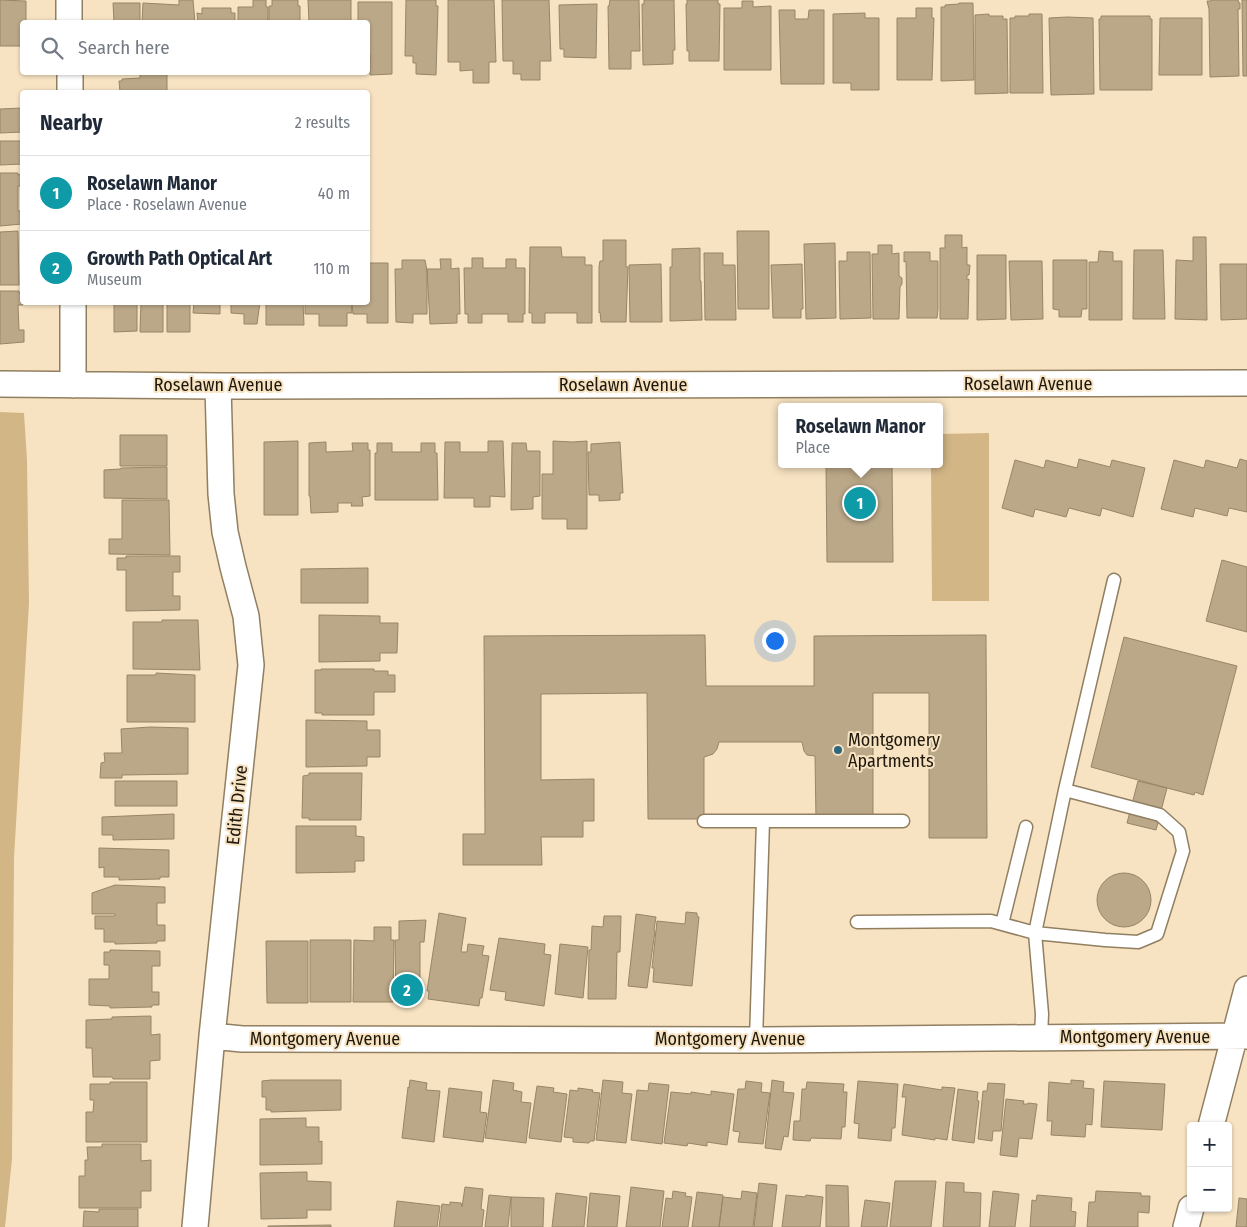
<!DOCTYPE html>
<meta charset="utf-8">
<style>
body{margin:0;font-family:"Fira Sans Condensed",sans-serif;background:#f2f2f3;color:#1f2937}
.controls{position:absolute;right:15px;bottom:15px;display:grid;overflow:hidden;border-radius:5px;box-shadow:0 1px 4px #0004}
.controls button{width:45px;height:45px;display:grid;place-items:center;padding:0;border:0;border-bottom:1px solid #e0e1e3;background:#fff;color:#1f2937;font:25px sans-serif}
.you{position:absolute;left:774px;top:640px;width:18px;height:18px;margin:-12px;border:4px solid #fff;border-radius:50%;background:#1a73e8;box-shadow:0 0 0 8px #1a73e833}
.badge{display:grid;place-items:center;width:32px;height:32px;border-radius:50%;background:#b45309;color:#fff;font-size:16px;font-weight:700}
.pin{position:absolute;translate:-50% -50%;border:2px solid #fff;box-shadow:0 1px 5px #0006}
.popup{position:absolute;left:778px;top:403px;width:165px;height:65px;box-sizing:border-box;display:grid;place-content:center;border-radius:5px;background:#fff;filter:drop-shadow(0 1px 4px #0005);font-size:16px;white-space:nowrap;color:#747a83}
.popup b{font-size:19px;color:#1f2937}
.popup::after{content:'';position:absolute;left:50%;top:100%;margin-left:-10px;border:10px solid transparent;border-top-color:#fff}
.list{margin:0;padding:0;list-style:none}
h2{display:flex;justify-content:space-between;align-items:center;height:65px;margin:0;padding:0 20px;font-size:21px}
h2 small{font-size:16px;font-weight:400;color:#747a83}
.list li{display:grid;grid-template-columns:32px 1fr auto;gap:15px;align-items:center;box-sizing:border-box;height:75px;padding:0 20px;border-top:1px solid #e0e1e3}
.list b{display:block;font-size:19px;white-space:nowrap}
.list p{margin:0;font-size:16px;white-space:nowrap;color:#747a83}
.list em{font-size:16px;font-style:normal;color:#747a83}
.icon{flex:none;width:28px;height:28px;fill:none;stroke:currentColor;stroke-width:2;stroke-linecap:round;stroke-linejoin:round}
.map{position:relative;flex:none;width:1247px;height:1227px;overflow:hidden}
.search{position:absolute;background:#fff;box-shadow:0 1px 4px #0004;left:20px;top:20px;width:350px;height:55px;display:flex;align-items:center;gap:12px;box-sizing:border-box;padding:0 18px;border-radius:5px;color:#747a83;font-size:19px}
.panel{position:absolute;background:#fff;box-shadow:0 1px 4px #0004;left:20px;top:90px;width:350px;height:215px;border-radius:5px}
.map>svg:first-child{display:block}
.green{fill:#d3b686}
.building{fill:#bba888;stroke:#978567}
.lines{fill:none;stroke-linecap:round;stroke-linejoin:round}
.lane-casing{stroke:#917f61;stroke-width:15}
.street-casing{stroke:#917f61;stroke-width:28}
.lane{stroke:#fff;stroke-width:12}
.street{stroke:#fff;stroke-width:25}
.poi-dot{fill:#2f6781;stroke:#f7e3c2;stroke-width:2}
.labels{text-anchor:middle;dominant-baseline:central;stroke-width:4;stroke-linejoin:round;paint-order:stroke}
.street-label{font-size:18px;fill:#1e180c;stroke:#f7e3c2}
.poi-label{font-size:18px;fill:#1e180c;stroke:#f7e3c2;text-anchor:start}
</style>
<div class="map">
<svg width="1247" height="1227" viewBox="0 0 1247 1227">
<rect width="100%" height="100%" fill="#f7e3c2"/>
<!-- green -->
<path class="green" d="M0,412l24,1 3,47 2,143 -15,255 -2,301 -7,68h-5z
M989,433v168h-57l-1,-137h8v-30z"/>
<!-- building -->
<path class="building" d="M0,0l26,1v21h-4v24h-22z
M179,0h14l2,22h-53l1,-19 36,2z
M253,0h13v7h2v15h-30v-15h15z
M272,0h26v6h2v16h-31v-16h3z
M308,0h43v22h-42z
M406,0h30v6h2l-2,69 -20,-1v-11h-3v-7h-8z
M448,0h46l2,62h-7v21h-16v-13l-13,1v-9h-12z
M502,0h47l2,61h-11v19h-19v-6h-8v-13h-10z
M610,0h29l1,51h-9v18h-22l-1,-63h1z
M644,0h30l1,50h-2v14l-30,1 -1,-61h2z
M687,0h31v4h2l-1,57h-30v-10h-2l-1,-47h1z
M1211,0h27l1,3h1v6h-2l1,67 -29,1 -1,-68 -2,-8h4z
M1242,0h5v76h-4z
M742,1h11v6l18,-1v64h-47v-62h18z
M358,2h34v72l-22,1v-21h-2v-32h-10z
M113,3h27v19h-26z
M959,3h14l1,77 -33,1v-74h4v-2l14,-1z
M597,4l-1,54 -32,-1v-8h-4l-1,-44z
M202,8h29v5h4v9h-37l-1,-9 5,1z
M916,8h16v10h2l-2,62h-35v-62h19z
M779,10h16v9h13l1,-9h15v74h-43z
M865,13v5h14v72h-28v-7h-18v-69z
M989,14v2h14v3h4l1,74 -33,1v-79z
M1029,14h13l1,79h-33v-75h5v-2h14z
M1101,16h49v3h2v71h-52l-1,-71h2z
M1067,17l26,1 1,76 -43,1 -2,-77z
M1160,18h42v57h-43z
M140,72h27v20h-47l-1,-11h3v-2l18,-1z
M22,108v24l-22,1v-24z
M0,141h22v23l-22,1z
M0,173h18v2l4,-1v12h-4v25h4v13l-22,2z
M18,231l1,54h-19v-53z
M737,231h32v78h-31z
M945,235h17v13l5,-1v18h3l-1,10h-2v5l2,-1 -1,40h-28v-71h5z
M1193,237h13l1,83 -32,-1 1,-59 17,1z
M603,240h23v27h2l-2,55h-25l-1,-10 -1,1v-46l1,-6h3z
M835,243l1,75 -30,1 -2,-75z
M878,245h14v9l7,-1v23l3,2v6l-2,3 -1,32h-26l-1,-65h6z
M530,247h31l1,10h23v8h7v58h-15v-10h-32v10h-13v-10h-3z
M700,248v33h1l1,39 -32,1v-54h2v-18z
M1134,250h29l2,69h-32z
M1099,251l14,1v9h9v59h-33v-58h9z
M847,252h23l1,66 -31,1 -1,-58h8z
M904,252h26v9h8v48l-1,9h-30l-1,-57 -2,1z
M704,253h19v12h12l1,55h-31z
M977,255h29v64l-29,1z
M472,258h11v10h23v-9h10v9h9v46h-2v8h-15v-8h-26v9h-14v-9h-3l-1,-46h8z
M440,259h11v10l8,-1 1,46h-3v9l-27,1 -3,-55h14z
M402,260h23l2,11v43h-14v9l-17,-1 -1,-53h7z
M1053,260h34v49h-5l-1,8h-22v-7l-6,-1z
M1009,261h33l1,58 -32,1z
M368,263h20v60h-21v-9h-14l-1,-12h16z
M661,264l1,58h-32l-1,-57z
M802,264l1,45h-2v9h-28l-2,-53z
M1220,264h27v55l-26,1z
M0,291h19v2h3l1,12h-5l1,25h5v12l-24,2z
M114,302h23v29l-23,1z
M141,302h22v30h-23z
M167,302h23v30h-23z
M194,302h35v2h-9v10l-27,-1z
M231,302h29l-3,22h-13v-10l-13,-1z
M266,302h37l1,23h-38z
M305,302h46l1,11h-5v13h-28v-12h-14z
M120,435h47v31h-47z
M298,441v74h-34v-73z
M488,441h15l2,56 -15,-1v11h-16v-9h-30l1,-56h15v10h28z
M553,441l19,1 15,-1v88h-20v-10h-25v-45h11z
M326,442v10l27,-1 -1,-8h16v7h2v46l-8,1 1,9h-12l1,-3h-14v9l-27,1 -1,-17h-1v-53z
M620,442l3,51h-3v7l-21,1v-6h-10l-1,-43h3v-8z
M377,443h15v9h29v-9h14v10h2l1,47h-63v-47h2z
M512,443h14l1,8h13v45l-7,1v12l-22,1z
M1079,459l31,8 2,-7 33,8 -12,49 -31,-9 -2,8 -31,-8 -3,9 -31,-8 -2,8 -31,-9 13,-48 29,8 2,-8 31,8z
M1240,459l7,2v51l-18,-4 -2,8 -32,-8 -2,9 -32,-8 13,-49 30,8 2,-8 31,8z
M826,464h66l1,98h-66z
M167,467v32l-63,-1v-28l16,-1 1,-1z
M122,500h47l1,55 -61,-1v-15h13z
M126,556h54v16h-7v24h7v14l-54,1v-41h-9v-12h9z
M1222,560l25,7v65l-41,-11z
M368,568v35h-67v-34z
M319,615l61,1v7h18l-1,30h-17v8l-61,1z
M162,620h36l2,50 -67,-1v-47h29z
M705,635l1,51h108v-50l172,-1 1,203h-58v-145h-56v126l-57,1 -1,-64 -8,-1 -3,-4 -2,-9h-83l-2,7 -4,5 -9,3v62h-56l-1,-126 -106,1v86l53,-1v42h-11v16h-42l1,28h-79v-31h22l-1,-198z
M1124,637l113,29 -34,129 -8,-3 -1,3 -27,-7 -76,-21z
M321,669h53v2h14v4h7v17h-21v23h-52v-2h-7v-43h6z
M156,673l39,2v47h-68v-47h29z
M306,720l61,1v9h13v27h-13v9l-61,1z
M150,727l38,1v46l-66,1v3h-22l1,-15 4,-1 -1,-9h18l-1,-24z
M309,773h53l-1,47h-52v-2h-7l1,-42 6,-1z
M115,781h62v25h-62z
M1138,781l29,7 -11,42 -29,-7z
M174,814v25l-61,1v-5h-11v-18z
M296,826h60v10l8,1v24h-9v11l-59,1z
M99,848l70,2v27h-9v2l-41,1v-3h-15v-10l-5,1z
M1097 900a27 27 0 1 1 54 0a27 27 0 1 1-54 0Z
M115,885l50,2v16h-8v22h8v16h-8v2l-42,1v-2h-11v-13h-9v-13h20v-2h-23v-21z
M686,912l11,1v3l2,1 -7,69 -39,-4 1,-14h-2l5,-47 28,3z
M439,913l27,5 -5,34h6l1,-8 16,2 -2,9 7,1 -7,42h-2l-1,8 -51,-7 1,-8h-2z
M636,914l20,3 -2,13 1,1 -8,57 -19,-2z
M604,916h17l-1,36h-3l-1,47h-28l1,-49h2l1,-24 11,1z
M426,920l-2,22h-4v59h-24l-1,-61h4v-19z
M374,927h17v13h3l-1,62h-40l1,-62 20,1z
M499,938l46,6 -1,10 7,1 -7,51 -39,-6 1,-8 -16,-2z
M310,940h41v62h-41z
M266,941h42v62h-41z
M560,944l28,3 -5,51 -28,-4z
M110,950l50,1v15h-8v26h7v13h-7v2l-42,1v-2l-21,-1v-26h20v-14h-5v-13h6z
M151,1016v19l9,-1v26l-10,1v18h-37l-1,-2h-19l-1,-29h-6v-28l26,-1v-2z
M271,1080h70v30l-70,2v-2h-5v-13h-4v-16z
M410,1080l17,3 -1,7 14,1 -6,51 -32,-4 6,-51 1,1z
M493,1080l21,3 -1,7 9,2 -1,10 10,1 -5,40 -41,-5z
M603,1080l20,2 -1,11 10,1 -6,49 -30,-3z
M772,1080l12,2 -1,10 11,1 -6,44 -4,-1 -3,14 -16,-2z
M1071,1080l13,1 -1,7 11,1 -2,36 -6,-1 -1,13 -34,-2 1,-14h-5l2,-39 22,2z
M746,1081l16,2 -1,9 9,1 -7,51 -25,-2 2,-10 -7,-1 5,-42h7z
M858,1081l40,3 -3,44h-3l-1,13 -33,-3 1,-14 -5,-1z
M1104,1081l61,3 -3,46 -61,-3z
M110,1082h37v60h-61v-30h7l1,-12h-4v-16h20z
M807,1082l37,2 -1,8h4l-2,35h-3l-1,12 -30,-1 -1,3 -17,-1 1,-19h6l2,-32h4z
M649,1083l20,2 -7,59 -31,-4 6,-50 11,1z
M988,1083l17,1 -4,47h-8l-1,10 -14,-2 5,-48h4z
M904,1084l38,6v-3l13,1 -8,52 -12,-2v2l-33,-5 4,-38h-4z
M537,1086l17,2 -1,4 14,2 -6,48 -32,-4z
M449,1088l33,4 -2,20 7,1 -4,29 -40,-5z
M578,1088l15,2 -1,2 8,1 -6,48h-4l-1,2 -16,-1v-4l-9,-1 6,-47 8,1z
M958,1089l20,3 -1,8 2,1 -5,42 -22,-3z
M711,1091l23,3 -7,51 -20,-3v4l-19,-3 -1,3 -23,-3 7,-51 20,2v-2l20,3z
M1006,1099l18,2 -1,3h5v-1l9,1 -5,35 -13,-1 -2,19 -17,-2z
M306,1118v9h13v15l3,-1v23l-62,1v-46z
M102,1144h39v17l10,-1v31h-10v17h-62v-32h6v-16h3l-1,-13h15z
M307,1172v9l24,1v28h-24v8l-46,1 -1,-46z
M895,1181h41l-5,46h-41z
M946,1182l18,1v9l17,1 -1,34h-37z
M759,1183l18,2 -5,42h-18z
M826,1185l22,1 1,41h-23z
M465,1187l18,2 -2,20 3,1 -2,17h-43l3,-23 8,1v-3l11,1 1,4z
M631,1187l33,4 -4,36h-34z
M673,1191l13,2 -1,3 7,1 -4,30h-26l4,-29 6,1z
M742,1191l15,2 -4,34h-34l4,-30 18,2z
M993,1191l26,3 -4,33h-26z
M1096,1191l45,2v3h9l-1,17 -11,-1v15h-51l2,-25h6z
M697,1192l26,3 -4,32h-27z
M556,1193l31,4 -3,30h-32z
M590,1193l30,3 -3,31h-30z
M489,1195l22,2 -3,30h-23z
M786,1195l19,2 1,-2 17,2 -3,30h-38z
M1037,1195l35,3 -1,13 5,1 -1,15h-45l2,-27 4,1z
M511,1197l33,1 -1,29h-32z
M1239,1198l8,1v28h-11z
M865,1200l25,3 -3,24h-26z
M397,1201l43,5 -3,21h-43z
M99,1209h39v18h-55l1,-16 15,1z
M331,1225v2h-63v-1z"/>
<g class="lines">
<!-- lane casing -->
<g class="lane-casing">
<path id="lane" d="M1065,790l49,-210
M704,821h199
M857,922l134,-1 44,12 70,7 33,2 19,-8 26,-83 -4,-19 -19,-17 -95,-25 -30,143 7,81 -1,23
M1002,924l24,-97
M756,1040l7,-219"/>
</g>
<!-- street casing -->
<g class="street-casing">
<path id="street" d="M69,0v22
M70,72v20
M0,384l218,2 1029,-3
M73,385v-83
M212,1036l30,3 514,1 491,-4
M1211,1126l36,-137
M195,1227l17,-191 39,-371 -5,-49 -13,-49 -8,-35 -4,-38 -3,-108
M1186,1227l5,-19"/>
</g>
<!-- lane -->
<use href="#lane" class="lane"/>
<!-- street -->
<use href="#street" class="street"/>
</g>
<!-- markers -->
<circle class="poi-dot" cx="838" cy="750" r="5"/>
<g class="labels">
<!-- street labels -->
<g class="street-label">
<text x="1028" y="384">Roselawn Avenue</text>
<text x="218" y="385">Roselawn Avenue</text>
<text x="623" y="385">Roselawn Avenue</text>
<text transform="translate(237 805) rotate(-84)">Edith Drive</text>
<text x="1135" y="1037">Montgomery Avenue</text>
<text x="325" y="1039">Montgomery Avenue</text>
<text x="730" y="1039">Montgomery Avenue</text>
</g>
<!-- poi labels -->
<g class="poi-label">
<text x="848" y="740">Montgomery<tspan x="848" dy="21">Apartments</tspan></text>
</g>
</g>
</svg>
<div class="controls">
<button>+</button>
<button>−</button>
</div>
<div class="you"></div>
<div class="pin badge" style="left:860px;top:503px;background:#0f9aa8">1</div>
<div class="popup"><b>Roselawn Manor</b>Place</div>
<div class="pin badge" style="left:407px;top:990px;background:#0f9aa8">2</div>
<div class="search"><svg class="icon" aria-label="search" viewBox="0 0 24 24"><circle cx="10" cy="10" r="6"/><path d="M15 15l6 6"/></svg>Search here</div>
<section class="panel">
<h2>Nearby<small>2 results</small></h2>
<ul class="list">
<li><span class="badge" style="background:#0f9aa8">1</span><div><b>Roselawn Manor</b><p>Place · Roselawn Avenue</p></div><em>40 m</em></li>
<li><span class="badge" style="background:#0f9aa8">2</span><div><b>Growth Path Optical Art</b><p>Museum</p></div><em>110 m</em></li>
</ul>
</section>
</div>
